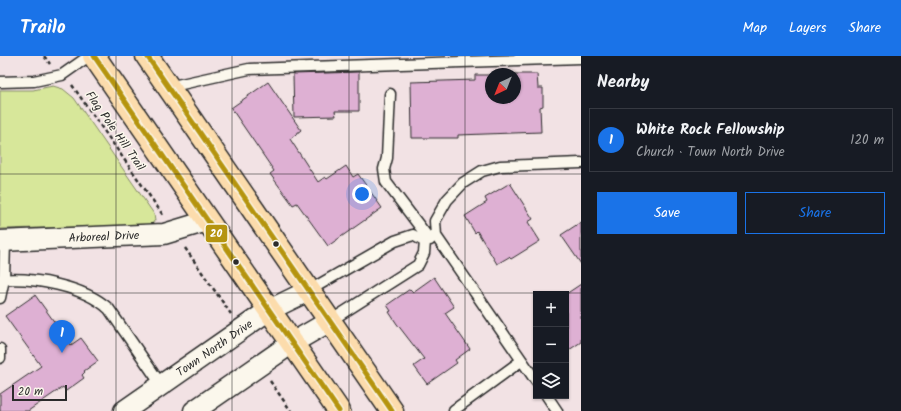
<!DOCTYPE html>
<meta charset="utf-8">
<style>
body{margin:0;font-family:Kalam,sans-serif;background:#20242c;color:#f1f3f6}
.controls{position:absolute;right:12px;bottom:12px;display:grid;overflow:hidden;border-radius:0px;box-shadow:0 1px 3px #0004}
.controls button{width:36px;height:36px;display:grid;place-items:center;padding:0;border:0;border-bottom:1px solid #363941;background:#171b24;color:#f1f3f6;font:20px sans-serif}
.compass{position:absolute;left:485px;top:12px;width:36px;height:36px;border-radius:50%;background:#171b24;box-shadow:0 1px 3px #0004;rotate:223deg}
.scale{position:absolute;left:12px;bottom:10px;width:55px;box-sizing:border-box;padding-left:4px;border:2px solid #2b2b2b;border-top:0;font-size:11px;line-height:14px;white-space:nowrap;color:#2b2b2b;-webkit-text-stroke:3px #fbf7ec;paint-order:stroke}
.you{position:absolute;left:362px;top:138px;width:14px;height:14px;margin:-10px;border:3px solid #fff;border-radius:50%;background:#1a73e8;box-shadow:0 0 0 6px #1a73e833}
.badge{display:grid;place-items:center;width:26px;height:26px;border-radius:50%;background:#1a73e8;color:#fff;font-size:13px;font-weight:700}
.pin{position:absolute;translate:-50% -33px;filter:drop-shadow(0 1px 2px #0008)}
.pin::after{content:'';position:absolute;top:21px;width:14px;height:12px;background:inherit;clip-path:polygon(0 0,100% 0,50% 100%)}
.list{margin:0;padding:0;list-style:none}
h2{display:flex;justify-content:space-between;align-items:center;height:52px;margin:0;padding:0 16px;font-size:17px}
h2 small{font-size:13px;font-weight:400;color:#9ea1a6}
.list li{display:grid;grid-template-columns:26px 1fr auto;gap:12px;align-items:center;box-sizing:border-box;height:64px;margin:0 8px 8px;padding:0 8px;border:1px solid #363941;border-radius:0px}
.list b{display:block;font-size:15px;white-space:nowrap}
.list p{margin:0;font-size:13px;white-space:nowrap;color:#9ea1a6}
.list em{font-size:13px;font-style:normal;color:#9ea1a6}
.actions{display:flex;gap:8px;padding:12px 16px}
.actions a{flex:1;padding:9px 0;border:1px solid #1a73e8;border-radius:0px;text-align:center;font-size:14px;color:#1a73e8}
.actions .main{background:#1a73e8;color:#fff}
.icon{flex:none;width:22px;height:22px;fill:none;stroke:currentColor;stroke-width:2;stroke-linecap:round;stroke-linejoin:round}
.map{position:relative;flex:none;width:581px;height:355px;overflow:hidden}
header{display:flex;align-items:center;gap:24px;box-sizing:border-box;height:56px;padding:0 20px;background:#1a73e8;color:#fff}
header strong{font-size:19px}
nav{display:flex;gap:22px;margin-inline-start:auto;font-size:14px}
main{display:flex}
aside{flex:1;background:#171b24}
.map>svg:first-child{display:block}
.green{fill:#d7e79a;stroke:#818962}
.building{fill:#deb0d3;stroke:#2b2b2b}
.lines{fill:none;stroke-linecap:round;stroke-linejoin:round}
.lane-casing{stroke:#2b2b2b;stroke-width:13}
.street-casing{stroke:#2b2b2b;stroke-width:23}
.primary-casing{stroke:#2b2b2b;stroke-width:25}
.path{stroke:#2b2b2b;stroke-width:2.5;stroke-dasharray:4 3;stroke-linecap:butt}
.lane{stroke:#fbf7ec;stroke-width:10}
.street{stroke:#fbf7ec;stroke-width:20}
.primary{stroke:#fcdcac;stroke-width:22}
.bus-1-casing{stroke:#fbf7ec;stroke-width:8}
.bus-1{stroke:#b5940f;stroke-width:5}
.grid{fill:none;stroke:#2b2b2b;stroke-width:1;stroke-opacity:0.55}
.bus-dot{fill:#2b2b2b;stroke:#fbf7ec;stroke-width:1.5}
.labels{text-anchor:middle;dominant-baseline:central;stroke-width:3;stroke-linejoin:round;paint-order:stroke}
.street-label{font-size:12px;fill:#2b2b2b;stroke:#fbf7ec}
.line-badge{stroke:#fbf7ec;stroke-width:1.5}
.badge-label{font-size:11px;text-anchor:middle;font-weight:bold;fill:#fff}
</style>
<header>
<strong>Trailo</strong>
<nav><a>Map</a><a>Layers</a><a>Share</a></nav>
</header>
<main>
<div class="map">
<svg width="581" height="355" viewBox="0 0 581 355">
<rect width="100%" height="100%" fill="#f2e2e4"/>
<filter id="ink" filterUnits="userSpaceOnUse"><feTurbulence type="fractalNoise" baseFrequency=".025" numOctaves="2"/><feDisplacementMap in="SourceGraphic" scale="8" xChannelSelector="R" yChannelSelector="G"/><feConvolveMatrix kernelMatrix="1 2 1 2 8 2 1 2 1" color-interpolation-filters="sRGB"/></filter>
<g filter="url(#ink)">
<!-- green -->
<path class="green" d="M53,30l10,3 11,9 80,116 1,6 -4,5 -151,4v-139h33z"/>
<!-- building -->
<path class="building" d="M359,16v39h-24l1,5 -42,1 -1,-43z
M515,18h22l1,14h5v18l-3,1 1,25 -83,3v3h-46l-1,-56 64,-2v-5h16v23h24z
M268,26l33,48 -11,9 28,43 7,-5 2,2 19,-13 7,11 5,-3 24,34 -54,38 -31,-43 -4,2 -23,-31 4,-3 -43,-63z
M510,127l23,36 -5,3 12,19 -29,18 -2,-2 -12,7 -20,-33 -2,2 -10,-17 22,-14 -2,-4z
M581,166v42l-20,-29z
M434,221l20,30 -9,6 25,36 -15,11 2,3 -30,21 -13,-18 10,-7 -27,-35 -8,-12 2,-1 -4,-6 23,-16 3,3z
M581,228v58l-15,10v-58z
M35,239l36,50 10,-7 17,23 -14,10 1,1 -3,3 2,3 -18,13 -3,-4 -35,24h-28v-17l41,-28 -36,-50z"/>
<g class="lines">
<!-- lane casing -->
<g class="lane-casing">
<path id="lane" d="M0,26l34,-1 28,-6 27,-19
M168,31l81,-18 332,-11
M390,38l-3,64 -3,11 2,13 44,58
M0,224c33,-3 84,6 109,29l53,77
M308,235l87,-50 18,-6 12,7 -1,11 -6,12 -88,56
M0,242l4,-19 1,-38
M0,293v9
M536,325l-100,-145 -1,-15 12,-21 16,-17 19,-12 18,-5 81,-3
M547,340l10,15
M454,354l67,-49"/>
</g>
<!-- street casing -->
<g class="street-casing">
<g id="street">
<path id="s1" d="M0,185l164,-7 43,-13"/>
<path id="s2" d="M124,355l145,-101 39,-19"/>
<path d="M194,355l98,-68 38,-22"/>
</g>
</g>
<!-- primary casing -->
<g class="primary-casing">
<path id="primary" d="M94,0l245,355
M147,0l245,355"/>
</g>
<!-- path -->
<path class="path" d="M44,0l6,8
M72,29l91,130
M185,192l46,66
M270,325l21,30"/>
<!-- lane -->
<use href="#lane" class="lane"/>
<!-- street -->
<use href="#street" class="street"/>
<!-- primary -->
<use href="#primary" class="primary"/>
<!-- bus-1 casing -->
<g class="bus-1-casing">
<path id="bus-1" d="M94,0l245,355
M147,0l245,355"/>
</g>
<!-- bus-1 -->
<use href="#bus-1" class="bus-1"/>
</g>
</g>
<!-- grid -->
<path class="grid" d="M116,0v355M232,0v355M349,0v355M465,0v355M0,118h581M0,237h581"/>
<!-- markers -->
<g class="bus-dot">
<circle cx="276" cy="188" r="3.5"/>
<circle cx="236" cy="206" r="3.5"/>
</g>
<g class="labels">
<!-- street labels -->
<g class="street-label">
<text transform="translate(115 75) rotate(55)">Flag Pole Hill Trail</text>
<text stroke="none"><textPath href="#s1" startOffset="104">Arboreal Drive</textPath></text>
<text stroke="none"><textPath href="#s2" startOffset="110">Town North Drive</textPath></text>
</g>
</g>
<rect class="line-badge" x="205" y="168" width="23" height="19" rx="4" fill="#b5940f"/>
<g class="badge-label">
<text x="216" y="181">20</text>
</g>
</svg>
<div class="controls">
<button>+</button>
<button>−</button>
<button><svg class="icon" aria-label="layers" viewBox="0 0 24 24"><path d="M12 4l9 5-9 5-9-5zM3 14l9 5 9-5"/></svg></button>
</div>
<svg class="compass" viewBox="-18 -18 36 36"><path d="M0-13l5 13h-10z" fill="#e53935"/><path d="M0 13l5-13h-10z" fill="#9ea1a6"/></svg>
<div class="scale">20 m</div>
<div class="you"></div>
<div class="pin badge" style="left:62px;top:297px">1</div>
</div>
<aside>
<h2>Nearby<small></small></h2>
<ul class="list">
<li><span class="badge">1</span><div><b>White Rock Fellowship</b><p>Church · Town North Drive</p></div><em>120 m</em></li>
</ul>
<div class="actions"><a class="main">Save</a><a>Share</a></div>
</aside>
</main>
